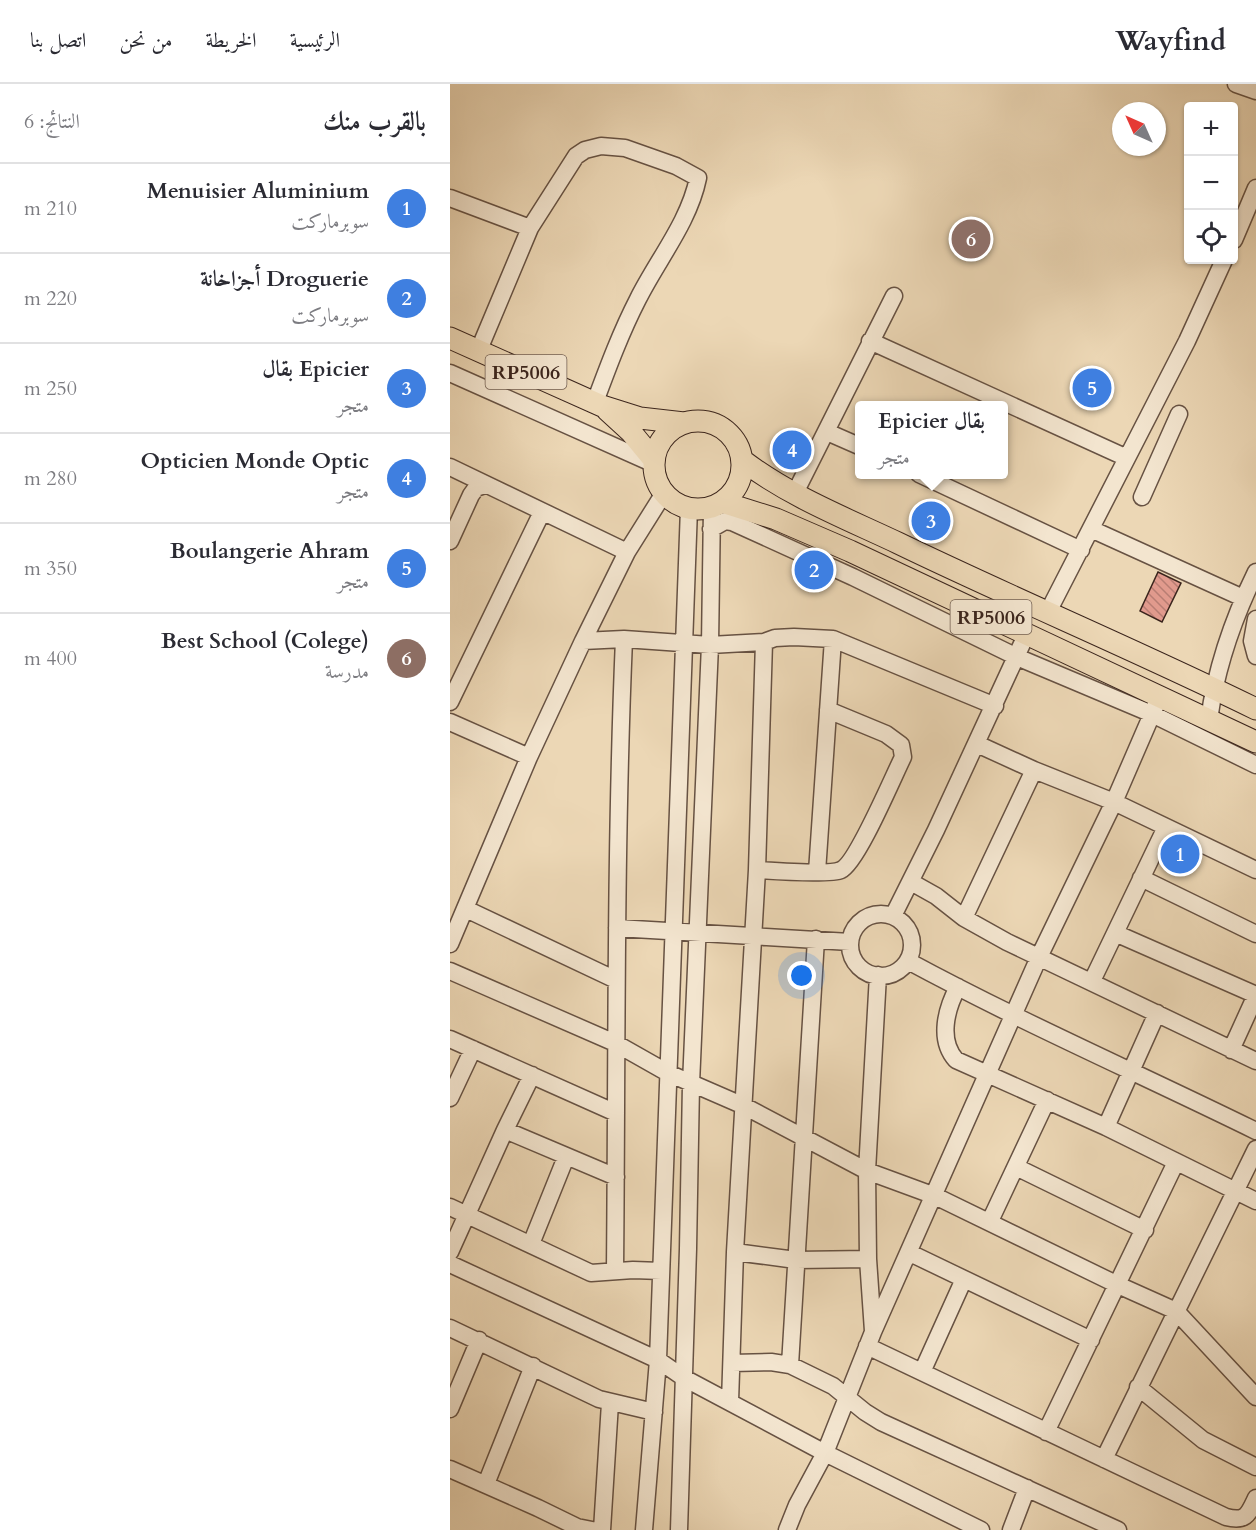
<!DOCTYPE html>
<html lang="ar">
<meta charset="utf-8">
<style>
body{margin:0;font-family:Cardo,Amiri,serif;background:#f2f2f3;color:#2b2b33;direction:rtl}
.controls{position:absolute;right:18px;top:18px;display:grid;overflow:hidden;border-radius:6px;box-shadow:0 2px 4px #0004}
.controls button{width:54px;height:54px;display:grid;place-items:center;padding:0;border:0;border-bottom:2px solid #e1e1e2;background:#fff;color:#2b2b33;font:30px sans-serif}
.compass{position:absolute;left:662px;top:18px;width:54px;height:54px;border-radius:50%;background:#fff;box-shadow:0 2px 4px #0004;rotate:315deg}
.you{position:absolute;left:352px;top:892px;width:21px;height:21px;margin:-15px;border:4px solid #fff;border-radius:50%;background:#1a73e8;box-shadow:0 0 0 9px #1a73e833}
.badge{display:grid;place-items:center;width:39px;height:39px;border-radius:50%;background:#1a73e8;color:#fff;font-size:20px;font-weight:700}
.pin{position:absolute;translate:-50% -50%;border:3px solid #fff;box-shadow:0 2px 6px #0006}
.popup{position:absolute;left:405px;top:317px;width:153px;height:78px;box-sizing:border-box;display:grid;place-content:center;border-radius:6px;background:#fff;filter:drop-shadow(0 2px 4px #0005);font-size:20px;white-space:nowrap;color:#7c7c81}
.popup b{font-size:22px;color:#2b2b33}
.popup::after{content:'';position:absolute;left:50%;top:100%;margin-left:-12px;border:12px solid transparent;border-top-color:#fff}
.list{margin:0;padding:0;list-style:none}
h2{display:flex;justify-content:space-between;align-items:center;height:78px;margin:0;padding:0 24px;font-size:26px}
h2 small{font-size:20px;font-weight:400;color:#7c7c81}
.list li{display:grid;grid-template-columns:39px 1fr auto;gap:18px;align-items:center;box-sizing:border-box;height:90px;padding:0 24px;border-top:2px solid #e1e1e2}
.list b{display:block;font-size:22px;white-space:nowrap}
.list p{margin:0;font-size:20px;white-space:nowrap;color:#7c7c81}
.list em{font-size:20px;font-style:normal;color:#7c7c81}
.icon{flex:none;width:33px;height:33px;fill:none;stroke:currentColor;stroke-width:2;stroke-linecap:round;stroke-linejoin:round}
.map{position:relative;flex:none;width:806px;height:1446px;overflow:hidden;direction:ltr}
header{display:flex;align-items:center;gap:36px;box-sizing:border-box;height:84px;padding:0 30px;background:#fff;border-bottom:2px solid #e1e1e2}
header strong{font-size:28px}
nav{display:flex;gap:33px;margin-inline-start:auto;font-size:21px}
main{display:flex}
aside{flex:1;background:#fff}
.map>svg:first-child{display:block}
.building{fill:url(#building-back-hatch);stroke:#3b251d;stroke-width:1.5}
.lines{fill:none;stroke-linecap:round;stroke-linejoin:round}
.minor-casing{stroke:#675243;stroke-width:19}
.major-casing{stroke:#3b251d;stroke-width:23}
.minor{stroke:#f3e5cf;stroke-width:16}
.major{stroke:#ecd7b5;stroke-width:21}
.labels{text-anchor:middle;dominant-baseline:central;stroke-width:5;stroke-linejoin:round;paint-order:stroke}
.shield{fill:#f3e5cf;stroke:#725f52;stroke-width:1.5}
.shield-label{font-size:20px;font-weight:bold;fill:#3b251d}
</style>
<header>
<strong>Wayfind</strong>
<nav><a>الرئيسية</a><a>الخريطة</a><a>من نحن</a><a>اتصل بنا</a></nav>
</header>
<main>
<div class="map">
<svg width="806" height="1446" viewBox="0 0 806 1446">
<defs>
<pattern id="building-back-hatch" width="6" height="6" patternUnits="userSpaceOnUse" patternTransform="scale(1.5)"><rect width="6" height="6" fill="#e19a8d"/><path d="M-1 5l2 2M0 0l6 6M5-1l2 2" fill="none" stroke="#b87d73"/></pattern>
</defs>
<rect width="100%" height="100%" fill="#ecd7b5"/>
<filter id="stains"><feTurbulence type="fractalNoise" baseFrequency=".00333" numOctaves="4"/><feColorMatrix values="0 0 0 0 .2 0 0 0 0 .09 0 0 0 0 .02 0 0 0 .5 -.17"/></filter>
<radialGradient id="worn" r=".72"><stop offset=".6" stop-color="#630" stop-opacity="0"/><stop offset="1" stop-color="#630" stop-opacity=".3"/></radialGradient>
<!-- building -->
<path class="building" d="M708,488l23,11 -19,39 -22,-11z"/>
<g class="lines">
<!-- minor casing -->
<g class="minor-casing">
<path id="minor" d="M786,0l20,7
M0,114l80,30 46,-72 9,-6 16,-4 24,2 51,18 22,12c-9,44 -40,81 -60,121 -17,33 -30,68 -43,103
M784,156l22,-52
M420,257l257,117
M28,268l52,-124
M0,289l204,91
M377,348l32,14
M0,383l177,85
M469,390l162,76
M345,409l99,-197
M692,413l37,-83
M261,445l14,-8 7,1 121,55 164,80 135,57 104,51
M641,445l152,69
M0,457l21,-46 5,-7 9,-3
M598,528l139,-271 37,-81
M806,535l-4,22 4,15
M133,557l41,-2 86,6 54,-3 11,-4 19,-1 39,2 162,67
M0,618l92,-190
M759,636c7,-52 24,-101 47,-148
M0,638l79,35
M527,660l57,26 80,32 142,68
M307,786c15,1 74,5 84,0 16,-7 52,-93 62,-113l-2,-12 -15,-11 -58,-24
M367,788l16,-233
M691,794l115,56
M461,798l25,14 28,22 43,24 249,119
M16,825l150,71
M400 861a31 31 0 1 1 62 0a31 31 0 1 1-62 0Z
M443,832l43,-86 91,-197
M514,834l70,-148
M167,844l233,14
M665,849l141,62
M0,860l79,-187 54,-116 44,-89 37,-59
M458,877c113,61 232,113 348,170
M0,887l165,72 53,30 76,33 123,65 68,25 183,89 58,26 80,86
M642,897l74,-154
M508,903c-12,22 -20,53 -2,73l150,67 150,74
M0,955l166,74
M781,966l25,-55
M0,1014l23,-49
M656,1043l51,-114
M55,1046l111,47
M566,1083l129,63
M0,1123l141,66 42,-3 28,1
M540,1137l57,-121
M81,1160l35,-87
M0,1168l55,-122 27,-55
M285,1168l61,8 72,-1
M460,1169l181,87
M0,1180l208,96 26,18 141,75 156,77
M165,1186c2,-210 0,-420 9,-631
M0,1244l149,71 55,13
M423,1247l-5,-72 -1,-88 11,-196
M417,1262l359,171c20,5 22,-2 30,-19
M282,1279l39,-1 19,3 43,21 32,26 16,10 237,108
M340,1281l26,-426
M472,1288l42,-93
M688,1303l65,53 53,27
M280,1318l5,-150 22,-382 7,-228
M0,1325l29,-69
M596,1348l130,-270
M654,1375l152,-310
M0,1385l88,39 39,19 15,3
M36,1400l47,-118
M152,1446l8,-127
M194,1446l14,-170 31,-852
M229,1446l9,-281 3,-165 19,-439 2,-138
M337,1446l10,-25 28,-52 48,-121 166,-375 75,-155 45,-104
M561,1446l16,-42"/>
</g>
<!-- major casing -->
<g class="major-casing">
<path id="major" d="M0,254l152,68 38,12 44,5
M157,326l24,22 23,28
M204 381a44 44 0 1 1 88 0a44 44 0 1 1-88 0Z
M292,376c47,36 103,58 156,83 118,57 240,108 358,166
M272,418l54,17 74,32 406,191"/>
</g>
<!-- minor -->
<use href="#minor" class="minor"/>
<!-- major -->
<use href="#major" class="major"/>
</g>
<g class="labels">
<!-- shield labels -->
<g class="shield">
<rect x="35.5" y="271" width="81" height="34" rx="4.5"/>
<rect x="500.5" y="516" width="81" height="34" rx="4.5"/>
</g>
<g class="shield-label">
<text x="76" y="288">RP5006</text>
<text x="541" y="533">RP5006</text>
</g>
</g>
<rect width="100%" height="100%" filter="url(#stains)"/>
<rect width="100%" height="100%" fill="url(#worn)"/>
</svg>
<div class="controls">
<button>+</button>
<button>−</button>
<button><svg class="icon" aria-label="locate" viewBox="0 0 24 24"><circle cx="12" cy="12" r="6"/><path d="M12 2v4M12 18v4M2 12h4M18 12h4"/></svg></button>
</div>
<svg class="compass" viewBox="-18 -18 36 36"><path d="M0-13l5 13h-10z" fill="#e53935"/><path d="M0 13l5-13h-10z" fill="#7c7c81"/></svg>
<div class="you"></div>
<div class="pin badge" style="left:730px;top:770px;background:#3f7fe0">1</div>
<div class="pin badge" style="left:364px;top:486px;background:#3f7fe0">2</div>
<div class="pin badge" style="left:481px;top:437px;background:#3f7fe0">3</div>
<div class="popup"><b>Epicier بقال</b>متجر</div>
<div class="pin badge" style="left:342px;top:366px;background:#3f7fe0">4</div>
<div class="pin badge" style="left:642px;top:304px;background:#3f7fe0">5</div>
<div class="pin badge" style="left:521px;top:155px;background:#8d6e63">6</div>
</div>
<aside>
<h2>بالقرب منك<small>النتائج: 6</small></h2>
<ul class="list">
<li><span class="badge" style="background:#3f7fe0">1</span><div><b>Menuisier Aluminium</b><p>سوبرماركت</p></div><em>210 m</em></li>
<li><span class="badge" style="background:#3f7fe0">2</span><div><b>Droguerie أجزاخانة</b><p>سوبرماركت</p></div><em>220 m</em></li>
<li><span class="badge" style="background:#3f7fe0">3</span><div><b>Epicier بقال</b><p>متجر</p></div><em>250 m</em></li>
<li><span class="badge" style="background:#3f7fe0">4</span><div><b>Opticien Monde Optic</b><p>متجر</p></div><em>280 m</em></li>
<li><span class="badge" style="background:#3f7fe0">5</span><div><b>Boulangerie Ahram</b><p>متجر</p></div><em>350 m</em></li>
<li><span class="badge" style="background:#8d6e63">6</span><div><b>Best School (Colege)</b><p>مدرسة</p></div><em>400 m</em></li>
</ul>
</aside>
</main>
